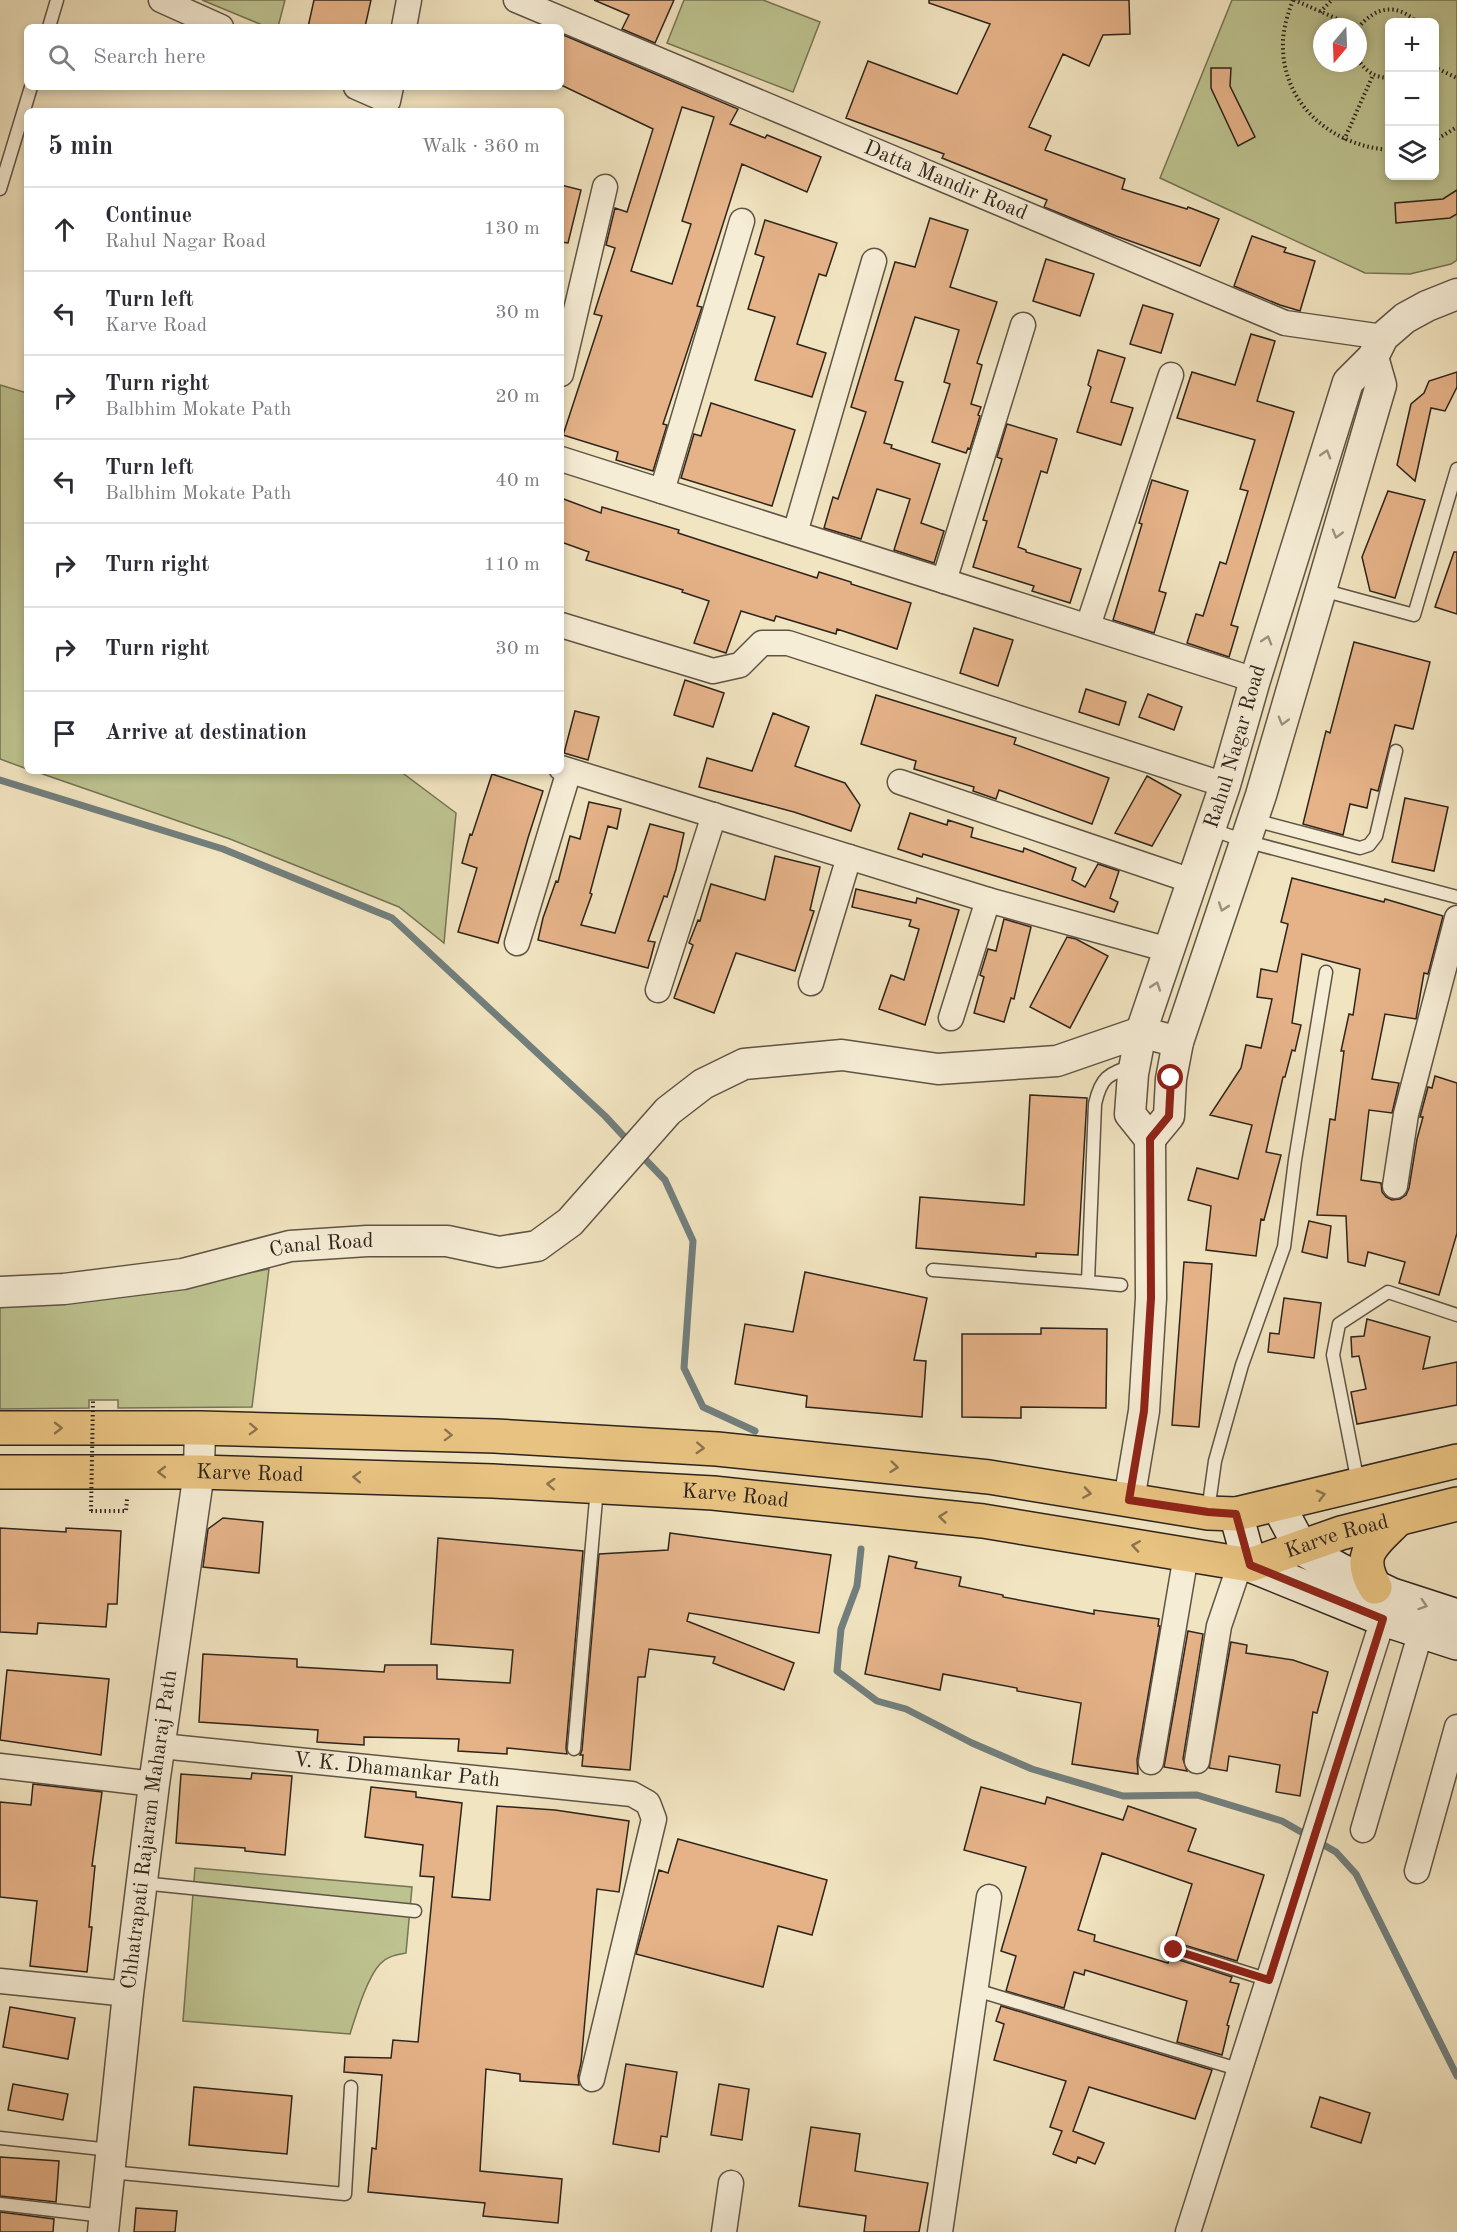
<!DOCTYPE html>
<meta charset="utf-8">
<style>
body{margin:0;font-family:"Old Standard TT",serif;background:#f2f2f3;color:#2b2b33}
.controls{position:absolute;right:18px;top:18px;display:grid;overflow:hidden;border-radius:9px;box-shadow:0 3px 9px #0003}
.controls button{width:54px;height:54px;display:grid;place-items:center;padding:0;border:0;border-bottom:2px solid #e1e1e2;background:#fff;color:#2b2b33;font:30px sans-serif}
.compass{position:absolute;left:1313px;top:18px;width:54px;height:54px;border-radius:50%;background:#fff;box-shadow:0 3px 9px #0003;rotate:199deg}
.stop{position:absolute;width:18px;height:18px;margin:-14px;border:4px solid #8f2418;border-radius:50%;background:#fff}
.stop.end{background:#8f2418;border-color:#fff;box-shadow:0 2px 6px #0008}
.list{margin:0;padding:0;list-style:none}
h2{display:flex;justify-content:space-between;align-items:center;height:78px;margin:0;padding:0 24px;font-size:26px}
h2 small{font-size:20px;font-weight:400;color:#7c7c81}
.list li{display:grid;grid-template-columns:39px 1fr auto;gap:18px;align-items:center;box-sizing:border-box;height:84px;padding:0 24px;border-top:2px solid #e1e1e2}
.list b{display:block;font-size:22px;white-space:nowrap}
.list p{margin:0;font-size:20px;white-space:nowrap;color:#7c7c81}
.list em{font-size:20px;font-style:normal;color:#7c7c81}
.icon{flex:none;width:33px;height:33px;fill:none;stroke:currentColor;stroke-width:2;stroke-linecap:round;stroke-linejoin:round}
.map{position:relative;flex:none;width:1457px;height:2232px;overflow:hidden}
.search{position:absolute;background:#fff;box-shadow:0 3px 9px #0003;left:24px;top:24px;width:540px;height:66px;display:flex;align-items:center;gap:15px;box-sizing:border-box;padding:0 21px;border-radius:9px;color:#7c7c81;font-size:22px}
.panel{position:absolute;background:#fff;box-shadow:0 3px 9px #0003;left:24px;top:108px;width:540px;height:666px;border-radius:9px}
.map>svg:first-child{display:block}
.green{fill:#bdc390;stroke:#767456;stroke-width:1.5;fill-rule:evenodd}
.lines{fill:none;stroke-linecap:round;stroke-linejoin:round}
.stream{stroke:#727f7d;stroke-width:7}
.building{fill:#e6b389;stroke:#2e241c;stroke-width:1.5;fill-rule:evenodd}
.service-casing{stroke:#5f5445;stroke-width:15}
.minor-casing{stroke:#5f5445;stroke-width:27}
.tertiary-casing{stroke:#5f5445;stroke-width:33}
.secondary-casing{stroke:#2e241c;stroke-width:36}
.primary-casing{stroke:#2e241c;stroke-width:36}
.path{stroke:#2e241c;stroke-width:4;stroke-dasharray:1.5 3;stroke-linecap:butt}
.service{stroke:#f6edd6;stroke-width:12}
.minor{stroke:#f6edd6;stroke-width:24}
.tertiary{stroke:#f6edd6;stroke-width:30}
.secondary{stroke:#f6edd6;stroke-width:33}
.primary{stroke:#e8c280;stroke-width:33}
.path-bridge{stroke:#2e241c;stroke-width:4;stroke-dasharray:1.5 3;stroke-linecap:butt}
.oneway{stroke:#9c9382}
.oneway2{stroke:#8b734e}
.route{stroke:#8f2418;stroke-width:8}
.labels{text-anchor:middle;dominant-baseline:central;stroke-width:4.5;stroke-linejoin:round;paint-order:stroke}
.street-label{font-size:21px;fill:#2e241c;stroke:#f6edd6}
</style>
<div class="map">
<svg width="1457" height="2232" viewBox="0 0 1457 2232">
<rect width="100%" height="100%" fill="#f1e4c0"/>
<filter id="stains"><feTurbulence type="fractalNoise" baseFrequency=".00333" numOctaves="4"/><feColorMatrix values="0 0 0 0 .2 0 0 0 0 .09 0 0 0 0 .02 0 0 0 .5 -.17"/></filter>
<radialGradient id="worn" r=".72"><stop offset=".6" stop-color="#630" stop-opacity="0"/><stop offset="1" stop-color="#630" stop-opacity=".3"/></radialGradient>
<!-- green -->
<path class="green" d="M202,0h83l-7,27h-11z
M684,0h79l57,22 -27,70 -126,-49z
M1232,0h225v260l-6,4 -41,10 -45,-1 -205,-95zM1390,22h44v154h-44zM1322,27h36v36h-36z
M0,385l27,8v376l-27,-10z
M34,771h369l1,3 52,39 -12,130 -45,-36 -169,-68z
M269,1269l-17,138 -134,1v-8h-29v8l-89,1v-102l143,-13z
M195,1868l217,19 -6,66c-9,2 -19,3 -26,11 -13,14 -24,51 -30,70l-167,-13z"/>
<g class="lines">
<!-- stream -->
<path class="stream" d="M0,780l223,69 169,69 213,198 26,28
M641,1155l24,25 28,61 -9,127 19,39 52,24
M861,1549l-4,37 -16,43 -4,42 40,30 29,8 66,34 60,26 91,27 74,-1 85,26 54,31 20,22 101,202"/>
</g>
<!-- building -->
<path class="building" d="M314,0h57l-6,27h-57z
M594,0h80l-19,43 -33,-14 7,-14z
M929,0h200l1,34 -27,1 -14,31 -26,-12 -34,73 22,9 -6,14 80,29 -3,10 65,20 1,-2 31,12 -19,47 -84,-30 -72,-29 3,-7 -105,-42 2,-4 -98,-36 22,-57 89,33 33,-70 -61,-21z
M561,34l177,75 -8,15 35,14 2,-3 54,22 -14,35 -65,-28 -45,142 5,1 -39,117 4,1 -14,46 -37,-11 2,-8 -55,-17 39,-119 -8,-2 21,-66 -9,-3 9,-37 12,4 26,-83 -92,-44zM682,107l32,10 -32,104 9,3 -19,60 -41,-13z
M1211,68h20l-1,18 25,51 -17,9 -27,-58z
M561,185l20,5 -13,53 -7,-1z
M1457,190v24l-7,4 -54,5 -1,-20 48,-4z
M930,218l38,12 -18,57 47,15 -20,61 5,2 -11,39 10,3 -3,8 2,1 -10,33 -2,-1 -2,5 -34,-11 18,-58 -6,-2 15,-52 -44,-13 -20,63 8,2 -19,61 8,2 -1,3 49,16 -19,59 23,8 -10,32 -40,-13 16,-51 -33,-10 -16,50 -37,-11 9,-31 5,2 28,-87 -15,-5 44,-145 20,5z
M765,220l72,23 -11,33 -7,-2 -22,70 29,9 -14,44 -57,-17 20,-63 -27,-8 16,-52 -9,-3z
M1252,236l34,12 -2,4 31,9 -15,50 -20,-6 -46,-19z
M1046,259l48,15 -14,42 -47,-15z
M1143,305l30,9 -12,39 -31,-9z
M1251,334l24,7 -18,60 37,11 -63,213 7,2 -9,30 -42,-14 9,-29 7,2 17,-54 6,2 22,-73 -8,-2 15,-49 -78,-22 15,-46 43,13z
M1098,350l27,8 -14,44 22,6 -12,37 -44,-13 14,-45 -3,-2z
M1457,372v15l-12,24 -14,-3 -16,73 -18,-16 14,-61 13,-11 5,-12z
M711,403l84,27 -23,76 -91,-28 13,-44 7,2z
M1007,424l50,15 -10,34 -6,-2 -23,76 8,3v2l55,17 -11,34 -38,-12 2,-5 -61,-19 14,-46 -4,-1 19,-61 -5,-2z
M1152,480l36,11 -29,100 7,2 -12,40 -41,-13 29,-96 -3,-1z
M1388,491l37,9 -30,98 -25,-7 -8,-34z
M561,498l40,15 1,-6 77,23 -1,3 139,45 2,-6 32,10v2l60,19 -14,46 -60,-20 -1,5 -60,-18 -2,5 -33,-10 -15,42 -32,-10 15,-42 -27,-9 1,-2 -97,-30 3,-8 -28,-10z
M1454,552h3v62l-22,-7z
M974,628l39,12 -15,46 -38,-13z
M1354,642l76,20 -17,67 -18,-4 -17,66 -7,-2 -4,19 -17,-4 -7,31 -40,-11 23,-93 4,2z
M685,680l39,13 -11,34 -39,-12z
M1086,689l40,13 -7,23 -40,-13z
M1148,694l34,13 -8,23 -35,-13z
M876,695l140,43 -2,6 95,34 -17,46 -93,-34 -3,9 -23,-8 1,-4 -60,-18 2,-8 -55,-17z
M575,711l24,6 -11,43 -24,-7z
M773,713l36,14 -14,39 50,17 15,22 -9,26 -57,-19 -95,-25 8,-29 45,13z
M492,774l51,17 -15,47 -30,105 -40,-11 19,-64 -15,-5 8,-29 2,1z
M1147,776l34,19 -29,51 -37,-13z
M1405,798l43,9 -14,64 -42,-9z
M589,802l32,7 -4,20 -9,-3 -18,67 2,1 -11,31 34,8 35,-109 34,9 -8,36 -9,28 -3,-1 -16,45 7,1 -7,26 -110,-28 5,-22 13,-37 2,1 12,-46 10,3z
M910,813l37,12 1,-5 25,8 -2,9 52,15 1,-4 52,20 -4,12 13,7 13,-23 21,7 -9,27 8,4 -4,10 -191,-58 -1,3 -24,-8z
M775,856l45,11 -10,43 4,1 -19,60 -59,-18 -22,60 -40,-15 19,-53 -4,-2 9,-23 2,1 11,-37 54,16z
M1292,878l92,24 1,-3 58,17 -15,58 -4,-1 -8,46 -31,-5 -13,65 27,4 -7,30 -23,-3 -8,70 20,3 1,9 4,5 6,3 8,-1 6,-4 3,-7 8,-49 6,-22h-3l8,-30 4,1 3,-12 22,7v150l-18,62 -40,-12 6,-21 -37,-10 -3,14 -17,-4 -2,-46 -29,-1 13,-96 5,1 9,-69h-3l8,-37 4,1 7,-46 -58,-15 -10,69 9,2 -6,26 -3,-1 -7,27h-2l-17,75 15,3 -17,65 -3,-1 -5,37 -50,-6 5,-44 -23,-6 9,-32 41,11 14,-54 -42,-10 31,-47 5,-23 15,3 11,-49 -15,-2 4,-28 16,3 11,-48 -7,-2z
M856,889l60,14 1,-5 42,12 -34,115 -46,-16 12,-34 13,5 15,-51 -10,-3 2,-6 -59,-13z
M1004,919l27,8 -17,72 -3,-1 -7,24 -30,-9 10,-36 -4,-2 8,-26 8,2z
M1067,937l9,2 32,17 -38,72 -40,-21z
M1030,1095l57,3 -9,157 -42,-2v4l-120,-9 4,-51 104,8z
M1309,1221l22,5 -4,32 -25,-6z
M1184,1262l28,2 -13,163 -27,-2z
M805,1272l122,26 -13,62 12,1 -4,56 -116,-10 1,-11 -72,-12 10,-60 48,8z
M1284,1298l37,5 -7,55 -46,-6 2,-19 9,1z
M1367,1319l63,18 -7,32 34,-7v43l-100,19 -6,-32 15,-3 -7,-33 -7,1 -1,-20 13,-1z
M1041,1328l66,1 -1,79 -85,-1v11l-59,-1v-83h79z
M223,1518l40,4 -4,51 -56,-6 5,-38z
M0,1528l66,4v-4l55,3 -4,73h-9l-2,23 -68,-4 -1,11 -37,-2z
M670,1533l161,22 -12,78 -130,-20 -2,8 107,42 -10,27 -71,-27 2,-6 -66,-8 -4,28h-7l-8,93 -48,-4 1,-11h-3l2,-5 17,-196 69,-4z
M438,1538l145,13 -17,197 1,6 -60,-6v6l-49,-3 1,-12 -95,-2v8l-47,-3 1,-12 -119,-8 4,-68 94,5v8l87,5 1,-7h52v14l73,4 3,-33 -82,-6z
M889,1556l28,6 -2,6 46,9 -2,9 44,9v2l91,17v-4l65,9 -1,7h2l-23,134 1,14 -66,-10 9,-61 -64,-12v-3l-74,-14 -3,16 -75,-16z
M1188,1631l15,3 -20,125 4,12 -23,-4z
M1231,1642l16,3 -1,8 47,7 35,12 -11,41 -4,-1 -13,84 -24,-4 4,-27 -51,-9 -2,15 -18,-3z
M7,1670l102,9 -8,76 -101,-15z
M252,1773l40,3 -7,79 -40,-4v-3l-69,-5 5,-69 70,5z
M33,1784l69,8 -10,74h3l-6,61h3l-5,45 -57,-6 7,-65 -37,-4v-95l31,3z
M371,1787l45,5v5l46,6 -10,94 38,3 7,-94 58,4 74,11 -10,71 -22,-3 -16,174 -3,13 1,9 -59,-4v-7l-34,-5 -6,102 82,8 -4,44 -75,-7 2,-13 -117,-11 4,-44 4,1 6,-74 -38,-3 1,-15 46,1 2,-18 25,2 16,-165 -14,-1 3,-31 -58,-8z
M981,1787l64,17 2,-7 76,23 5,-14 68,23 -8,22 76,24 -27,86 -63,-19 18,-58 -90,-31 -24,77 17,5 -1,6 74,22 2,-6 62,20 -2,5 9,2 -12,41 2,1 -7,29 -45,-13 10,-41 -102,-31 -1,5 -10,-3 -10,36 -58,-17 10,-35 -15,-5 25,-84 -62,-17z
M678,1839l149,41 -15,55 -34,-9 -15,61 -127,-33 23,-84 9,3z
M1001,2006l211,64 -17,49 -106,-32 -16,44 31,12 -9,21 -17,-7 -2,6 -23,-9 9,-23 -12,-4 16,-46 -72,-21 10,-36 -8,-3z
M10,2007l65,11 -7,41 -65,-12z
M626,2064l51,8 -10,65 -6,-1 -2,16 -46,-8z
M13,2084l55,10 -5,26 -55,-10z
M719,2084l30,5 -7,51 -31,-5z
M194,2087l98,9 -5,58 -98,-9z
M1320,2097l50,16 -9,30 -50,-16z
M811,2127l49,7 -5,37 73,12 -9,49h-55l2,-16 -67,-10z
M0,2157l59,4 -3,41 -56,-6z
M136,2208l41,3 -2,21h-41z
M0,2212l54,7 -1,13h-53z"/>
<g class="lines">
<!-- service casing -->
<g class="service-casing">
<path id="service" d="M49,27l8,-27
M0,189l31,-102
M1322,590l92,25 43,-146
M1254,820l106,28 9,-3 7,-9 20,-85
M1210,829l35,12 212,56
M933,1270l155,12 7,-178c6,-27 13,-30 38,-38
M1088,1282l33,3
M1358,1483l-25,-128 6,-31 49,-32 69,23
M1208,1511l7,-50 27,-96 42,-118 11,-87 31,-188
M574,1749l23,-261
M142,1883l273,28
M1174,1950l95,30
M976,1990l265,80
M0,2138l111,12
M110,2172l235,22 6,-107
M0,2204l104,12"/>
</g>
<!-- minor casing -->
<g class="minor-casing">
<g id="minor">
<path d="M161,0l60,27"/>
<path id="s1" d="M516,0l769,323 98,14"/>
<path d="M404,27l5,-27"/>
<path d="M356,87l32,14 3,-14"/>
<path d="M561,374l44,-187"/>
<path d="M561,459l694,221"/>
<path d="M662,491l80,-270"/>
<path d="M795,533l79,-272"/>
<path d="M944,581l79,-256"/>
<path d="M561,625l152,46 27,-6 22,-22h26l437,142"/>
<path d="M1088,626l83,-251"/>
<path d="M561,768l427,132 181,50"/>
<path d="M900,782l292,99"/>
<path d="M517,943l52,-172"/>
<path d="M811,983l38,-126"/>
<path d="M658,990l56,-175"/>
<path d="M951,1018l37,-118"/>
<path d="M1395,1186l11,-72 51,-196"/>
<path id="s2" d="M161,1746l471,48 16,9 6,16 -62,260"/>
<path d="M1197,1761l22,-135 21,-62"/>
<path d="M1151,1762l35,-207"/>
<path d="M0,1766l154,18"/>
<path d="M1363,1830l58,-199"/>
<path d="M1417,1871l40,-144"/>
<path d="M0,1981l128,13"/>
<path d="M724,2232l7,-49"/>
<path d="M940,2232l49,-335"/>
<path d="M1188,2232l195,-613"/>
</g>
</g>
<!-- tertiary casing -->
<g class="tertiary-casing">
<g id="tertiary">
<path d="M1150,1139l19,-23 2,-37 7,-37 83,-247 120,-410 -8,-28"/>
<path id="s3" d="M0,1292l64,-3 119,-15 107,-28 77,-5h80l52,11 38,-6 33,-24 98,-111 35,-27 41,-20 98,-9 96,14 119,-8 84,-29 37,10"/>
<path id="s4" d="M1129,1500l15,-89 7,-113 -1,-159 -20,-25 3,-40 8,-42 84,-247 30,-105 93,-298 25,-25 10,-20 22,-19 22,-12 30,-12"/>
<path id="s5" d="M103,2232l25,-238 26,-210 45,-312 1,-44"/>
</g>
</g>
<!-- secondary casing -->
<g class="secondary-casing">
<path id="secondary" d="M1278,1505l23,43 37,21 54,26 65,21
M1236,1514l14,51 133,54 74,24"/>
</g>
<!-- primary casing -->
<g class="primary-casing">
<g id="primary">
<path d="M0,1428h200l295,8 222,13 272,28 219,36 28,1 221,-53"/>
<path id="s6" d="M0,1472h199l294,9 220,12 270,28 267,44 91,-32 116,-29"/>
<path d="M1375,1587c-20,-34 0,-44 23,-68"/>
</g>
</g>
<!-- path -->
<path class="path" d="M1293,0c-5,13 -9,26 -10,40 -3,63 48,106 107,110
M1294,0l62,27
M1320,12l12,-12
M1358,28c18,-22 38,-25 59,-6
M1358,59c7,12 17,19 32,19
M1434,67l23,11
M1344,140l29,-65
M1434,141l23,-14
M91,1511h35l1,-12"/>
<!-- service -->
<use href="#service" class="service"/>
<!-- minor -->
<use href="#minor" class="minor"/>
<!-- tertiary -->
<use href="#tertiary" class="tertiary"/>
<!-- secondary -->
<use href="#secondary" class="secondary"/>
<!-- primary -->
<use href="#primary" class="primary"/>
<!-- path-bridge -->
<path class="path-bridge" d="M91,1511l2,-110"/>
</g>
<!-- one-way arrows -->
<defs><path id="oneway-chevron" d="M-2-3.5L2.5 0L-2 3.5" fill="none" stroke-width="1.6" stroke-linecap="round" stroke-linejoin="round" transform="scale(1.5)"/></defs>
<g class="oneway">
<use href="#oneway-chevron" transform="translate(1326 454) rotate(-73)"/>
<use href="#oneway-chevron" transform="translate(1337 534) rotate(106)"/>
<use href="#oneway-chevron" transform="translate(1267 640) rotate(-73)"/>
<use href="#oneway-chevron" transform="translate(1283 721) rotate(106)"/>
<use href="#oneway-chevron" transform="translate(1223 907) rotate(109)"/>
<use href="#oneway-chevron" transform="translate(1156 986) rotate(-71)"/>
<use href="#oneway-chevron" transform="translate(1423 1605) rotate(18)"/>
</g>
<g class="oneway2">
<use href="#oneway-chevron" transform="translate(58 1428)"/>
<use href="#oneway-chevron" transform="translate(253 1429) rotate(2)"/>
<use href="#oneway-chevron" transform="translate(448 1435) rotate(2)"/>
<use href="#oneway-chevron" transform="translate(700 1448) rotate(3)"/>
<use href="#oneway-chevron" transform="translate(894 1467) rotate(6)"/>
<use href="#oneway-chevron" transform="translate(162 1472) rotate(180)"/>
<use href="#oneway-chevron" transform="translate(357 1477) rotate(-178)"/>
<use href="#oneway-chevron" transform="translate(551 1484) rotate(-177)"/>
<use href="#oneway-chevron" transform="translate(1087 1493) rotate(9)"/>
<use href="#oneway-chevron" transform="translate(1321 1495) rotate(-14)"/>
<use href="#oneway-chevron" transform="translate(943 1517) rotate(-174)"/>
<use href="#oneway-chevron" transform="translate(1136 1546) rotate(-171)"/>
</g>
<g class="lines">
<!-- route -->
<path class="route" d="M1171,1078l-2,38 -19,23 1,159 -7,113 -15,89 79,12 28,2 14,51 133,54 -114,361 -95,-30"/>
</g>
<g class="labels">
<!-- street labels -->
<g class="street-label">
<text stroke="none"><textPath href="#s1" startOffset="466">Datta Mandir Road</textPath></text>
<text stroke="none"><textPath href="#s4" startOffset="778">Rahul Nagar Road</textPath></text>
<text stroke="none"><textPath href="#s3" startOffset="326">Canal Road</textPath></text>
<text stroke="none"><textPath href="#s6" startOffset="250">Karve Road</textPath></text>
<text stroke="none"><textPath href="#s6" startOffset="736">Karve Road</textPath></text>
<text stroke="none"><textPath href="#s6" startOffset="1347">Karve Road</textPath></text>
<text stroke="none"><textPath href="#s2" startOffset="237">V. K. Dhamankar Path</textPath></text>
<text stroke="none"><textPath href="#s5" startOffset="405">Chhatrapati Rajaram Maharaj Path</textPath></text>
</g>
</g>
<rect width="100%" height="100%" filter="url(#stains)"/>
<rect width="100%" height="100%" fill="url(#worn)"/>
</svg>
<div class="controls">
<button>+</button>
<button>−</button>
<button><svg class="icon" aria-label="layers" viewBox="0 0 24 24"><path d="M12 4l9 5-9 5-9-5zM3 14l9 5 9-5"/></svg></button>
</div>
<svg class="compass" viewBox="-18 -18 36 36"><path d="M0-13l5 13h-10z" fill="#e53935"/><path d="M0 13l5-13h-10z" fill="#7c7c81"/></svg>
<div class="stop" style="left:1171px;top:1078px"></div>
<div class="stop end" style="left:1174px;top:1950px"></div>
<div class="search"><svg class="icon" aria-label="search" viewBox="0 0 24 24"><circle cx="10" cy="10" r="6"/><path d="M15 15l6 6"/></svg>Search here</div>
<section class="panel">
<h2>5 min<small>Walk · 360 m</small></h2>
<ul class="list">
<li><svg class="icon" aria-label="ahead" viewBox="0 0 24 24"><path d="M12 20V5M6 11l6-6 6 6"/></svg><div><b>Continue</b><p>Rahul Nagar Road</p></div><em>130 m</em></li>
<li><svg class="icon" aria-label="left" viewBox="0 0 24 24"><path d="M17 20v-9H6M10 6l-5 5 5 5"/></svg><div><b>Turn left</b><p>Karve Road</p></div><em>30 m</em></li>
<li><svg class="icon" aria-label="right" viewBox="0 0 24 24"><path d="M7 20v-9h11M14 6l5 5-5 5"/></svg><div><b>Turn right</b><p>Balbhim Mokate Path</p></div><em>20 m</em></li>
<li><svg class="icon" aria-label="left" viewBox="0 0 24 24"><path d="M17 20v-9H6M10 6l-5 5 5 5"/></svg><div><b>Turn left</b><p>Balbhim Mokate Path</p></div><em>40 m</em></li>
<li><svg class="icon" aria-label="right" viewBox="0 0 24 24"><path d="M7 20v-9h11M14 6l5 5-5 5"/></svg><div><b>Turn right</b></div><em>110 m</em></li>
<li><svg class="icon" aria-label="right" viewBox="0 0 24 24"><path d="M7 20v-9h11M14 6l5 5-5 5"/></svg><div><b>Turn right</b></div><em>30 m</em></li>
<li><svg class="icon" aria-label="arrive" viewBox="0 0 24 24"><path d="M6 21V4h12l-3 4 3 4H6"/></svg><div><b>Arrive at destination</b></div></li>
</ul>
</section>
</div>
